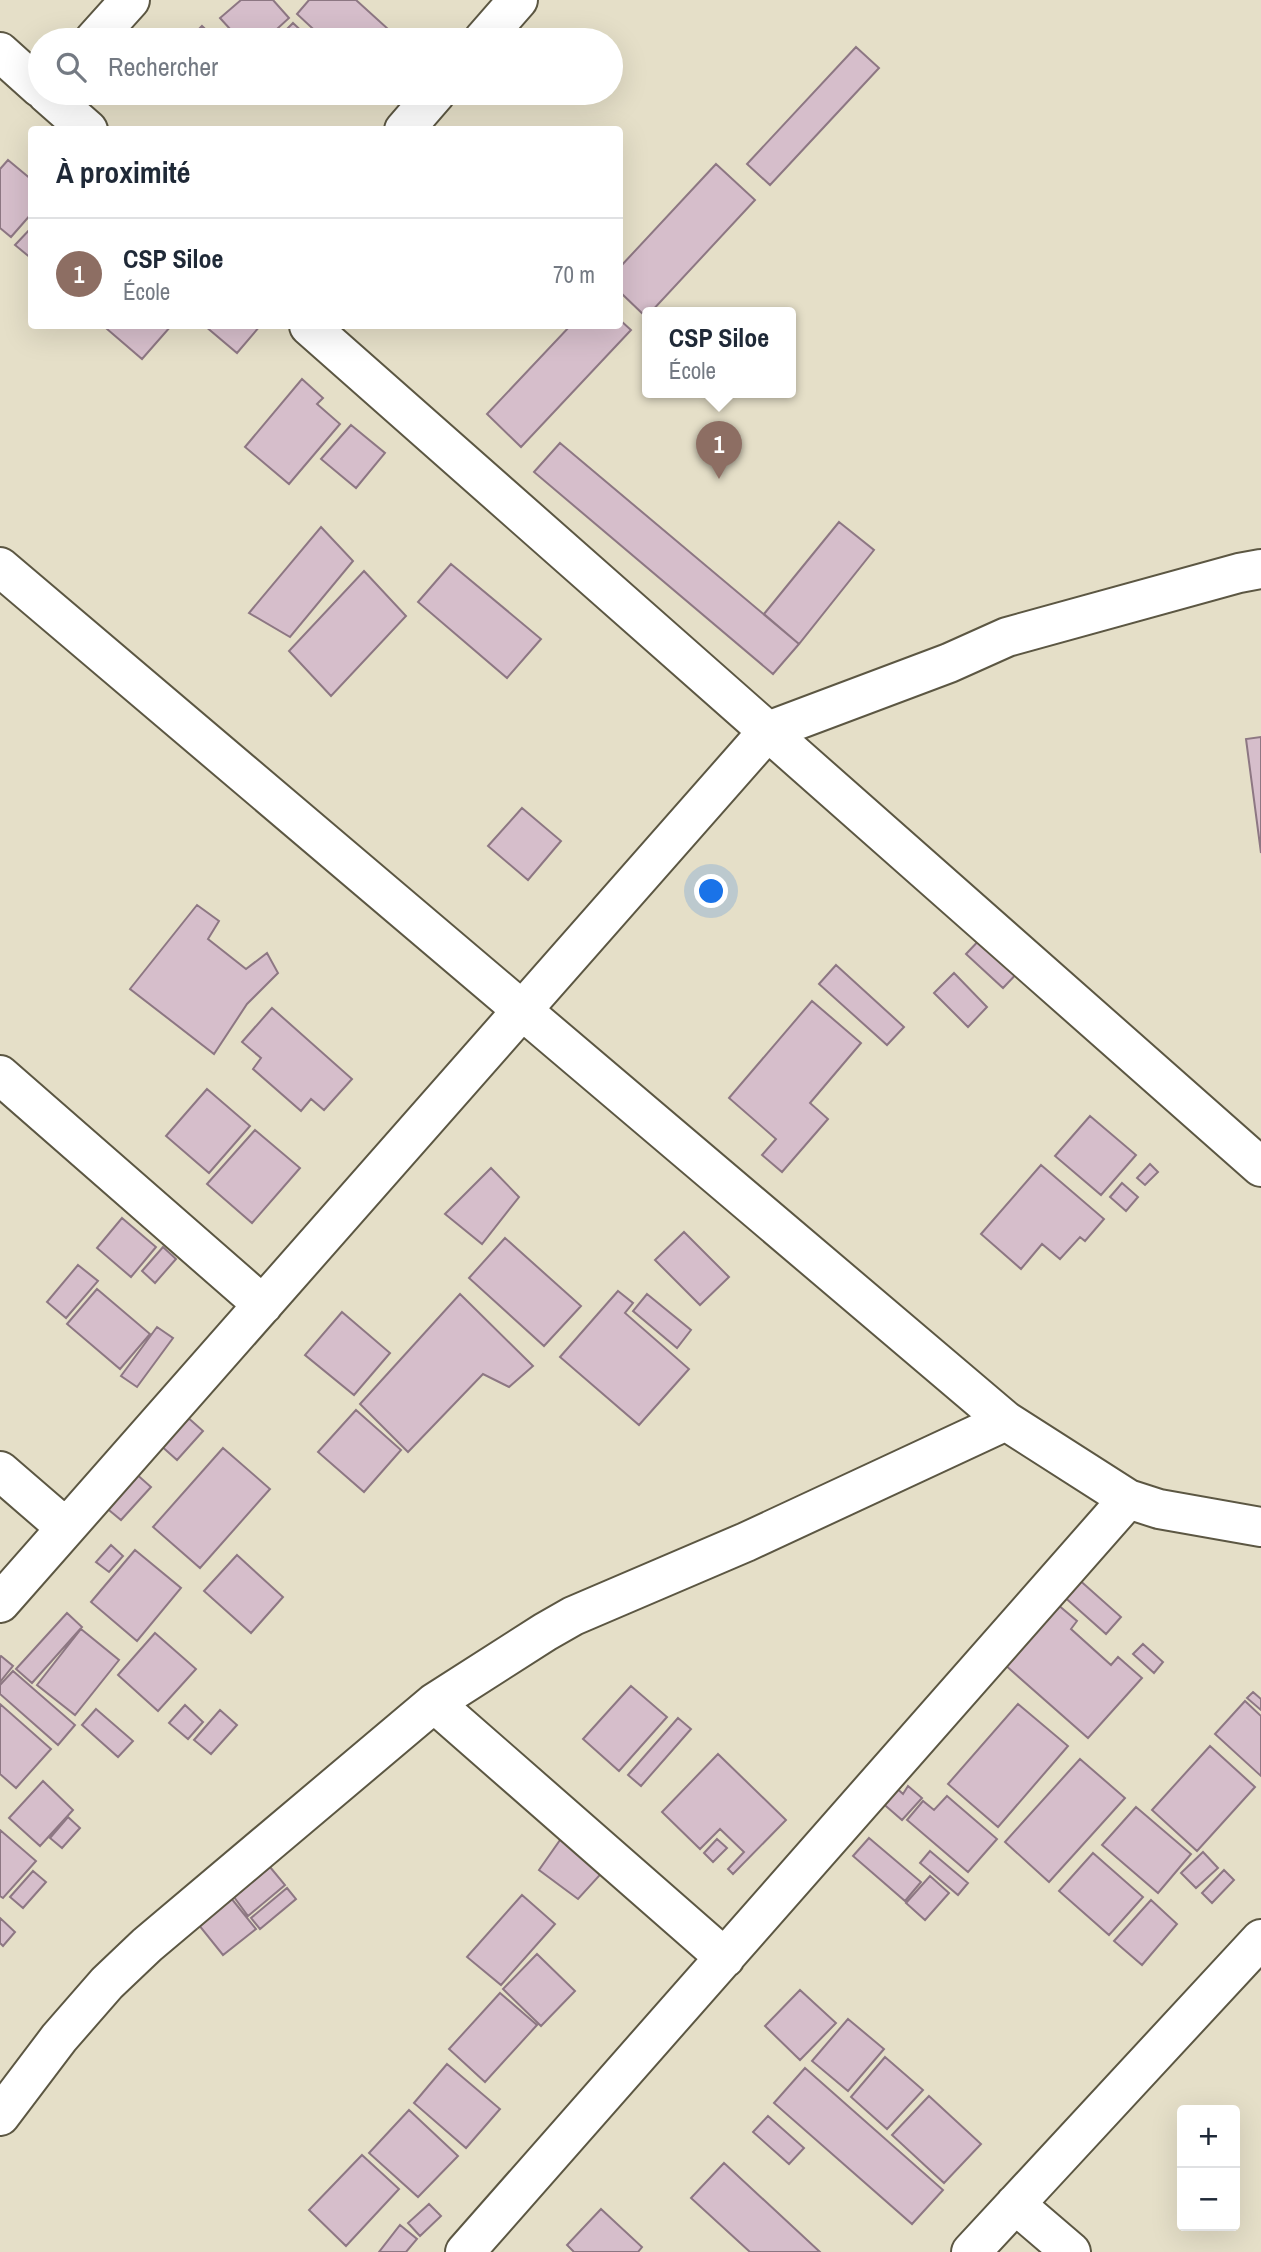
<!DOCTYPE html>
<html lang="fr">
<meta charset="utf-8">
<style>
body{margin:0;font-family:"Archivo Narrow",sans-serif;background:#f6f6f7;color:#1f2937}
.controls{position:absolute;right:21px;bottom:21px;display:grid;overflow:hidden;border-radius:7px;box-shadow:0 7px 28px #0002}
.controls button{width:63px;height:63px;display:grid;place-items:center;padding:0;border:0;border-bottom:2px solid #e0e1e3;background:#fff;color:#1f2937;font:35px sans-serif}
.you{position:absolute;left:712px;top:892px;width:24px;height:24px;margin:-18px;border:5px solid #fff;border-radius:50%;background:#1a73e8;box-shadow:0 0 0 10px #1a73e833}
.badge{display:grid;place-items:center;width:46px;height:46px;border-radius:50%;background:#db2777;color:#fff;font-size:23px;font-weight:700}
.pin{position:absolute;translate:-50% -58px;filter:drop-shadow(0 2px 4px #0008)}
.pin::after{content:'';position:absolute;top:37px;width:24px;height:21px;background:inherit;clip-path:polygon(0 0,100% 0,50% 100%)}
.popup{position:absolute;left:642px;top:307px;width:154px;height:91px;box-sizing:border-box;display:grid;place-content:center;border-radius:7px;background:#fff;filter:drop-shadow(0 2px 5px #0005);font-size:23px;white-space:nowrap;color:#747a83}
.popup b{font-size:26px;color:#1f2937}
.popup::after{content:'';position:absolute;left:50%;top:100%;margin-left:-14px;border:14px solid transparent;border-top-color:#fff}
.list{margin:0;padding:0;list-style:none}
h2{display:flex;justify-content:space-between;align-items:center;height:91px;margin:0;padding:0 28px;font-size:30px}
h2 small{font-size:23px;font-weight:400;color:#747a83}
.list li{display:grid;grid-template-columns:46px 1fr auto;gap:21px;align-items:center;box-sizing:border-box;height:112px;padding:0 28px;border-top:2px solid #e0e1e3}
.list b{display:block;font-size:26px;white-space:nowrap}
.list p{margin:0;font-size:23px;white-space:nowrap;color:#747a83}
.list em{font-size:23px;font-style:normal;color:#747a83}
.icon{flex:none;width:38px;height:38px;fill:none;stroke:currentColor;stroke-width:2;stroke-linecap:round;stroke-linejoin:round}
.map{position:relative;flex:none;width:1261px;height:2252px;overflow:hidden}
.search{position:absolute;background:#fff;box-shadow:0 7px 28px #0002;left:28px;top:28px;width:595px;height:77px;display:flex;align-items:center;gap:18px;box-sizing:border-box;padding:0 24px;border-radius:38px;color:#747a83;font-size:26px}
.panel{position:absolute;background:#fff;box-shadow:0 7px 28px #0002;left:28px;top:126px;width:595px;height:203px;border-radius:7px}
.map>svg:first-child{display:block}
.building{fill:#d6becb;stroke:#8d7783;stroke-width:2}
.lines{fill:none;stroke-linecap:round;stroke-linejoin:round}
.street-casing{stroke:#5c5743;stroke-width:42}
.street{stroke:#fff;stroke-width:38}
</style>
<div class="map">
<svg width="1261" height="2252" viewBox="0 0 1261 2252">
<rect width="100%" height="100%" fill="#e5dfc8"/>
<!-- building -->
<path class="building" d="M241,0h32l16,18 -24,22h-25l-20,-22z
M309,0h47l32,29 -10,11h-53l-28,-26z
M293,23l18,17h-35z
M202,26l15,14h-29z
M856,47l23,21 -109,117 -23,-21z
M8,160l24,20v33l-21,24 -11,-9v-59z
M716,164l39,36 -105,113h-3l-1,4 -26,-25v-25z
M32,227v32l-17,-14z
M620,320l11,10 -110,117 -34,-33 83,-88h50z
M110,326h61l-29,33 -35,-30z
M205,326h55l-23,27z
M302,379l21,19 -6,6 23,20 -51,60 -44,-37z
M351,425l34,28 -29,35 -35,-29z
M560,443l239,201 -26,30 -239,-202z
M839,522l35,28 -75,94 -35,-30z
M321,527l32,34 -63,76 -41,-24z
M451,564l90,75 -34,39 -89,-76z
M364,571l42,45 -75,80 -42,-45z
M1261,737v116l-15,-114z
M522,808l39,33 -33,39 -40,-34z
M197,905l22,16 -11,18 38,30 21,-16 11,20 -31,31 -33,50 -84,-65z
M985,934l37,34 -19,20 -37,-34z
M836,965l68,62 -17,18 -68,-61z
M954,973l33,34 -19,20 -34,-34z
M812,1001l49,42 -51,60 18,16 -46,53 -20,-17 14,-16 -47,-41z
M272,1008l80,71 -28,31 -13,-11 -10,12 -48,-42 8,-11 -19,-16z
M207,1089l43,37 -41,47 -43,-37z
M1090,1116l46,39 -35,40 -46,-39z
M255,1130l45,38 -48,55 -45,-39z
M1150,1164l8,8 -13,13 -8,-7z
M1041,1165l63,54 -19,22 -5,-4 -20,22 -18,-15 -21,25 -40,-35z
M491,1168l28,29 -37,47 -37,-30z
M1122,1183l16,14 -12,14 -16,-14z
M122,1218l34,29 -25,30 -34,-29z
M684,1232l45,45 -29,28 -45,-45z
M505,1238l76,68 -37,40 -75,-68z
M163,1247l13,12 -21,24 -13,-12z
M78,1265l20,16 -32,37 -19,-16z
M97,1289l53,45 -30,35 -53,-45z
M618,1291l15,12 -8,10 64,56 -50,56 -79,-68z
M460,1294l73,72 -24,21 -26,-13 -75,78 -48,-48z
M647,1294l44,36 -14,18 -44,-37z
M342,1312l48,41 -36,42 -49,-40z
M157,1327l16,11 -36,49 -16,-11z
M356,1410l45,40 -37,42 -46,-40z
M185,1415l18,16 -26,29 -18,-16z
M223,1448l47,41 -70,79 -47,-41z
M134,1472l17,15 -30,33 -17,-14z
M111,1545l12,11 -14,16 -13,-10z
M135,1550l46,38 -44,53 -46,-39z
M237,1555l46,42 -32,36 -47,-42z
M1076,1577l45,40 -15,17 -45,-40z
M1057,1604l20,17 -6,8 40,36 7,-8 24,21 -54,60 -84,-74z
M67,1613l15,14 -50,56 -16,-14z
M81,1629l38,31 -44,55 -38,-30z
M155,1633l41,36 -38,42 -40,-36z
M1143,1644l20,18 -9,11 -21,-19z
M1,1656l12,10 -13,16v-25z
M13,1671l62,54 -17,20 -58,-51v-9z
M631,1686l36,31 -48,54 -36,-32z
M1253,1692l8,7v11l-14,-12z
M1245,1701l16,15v60l-46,-42z
M0,1704l51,45 -35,39 -16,-14z
M1018,1704l50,42 -70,81 -50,-43z
M185,1705l18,17 -15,17 -19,-16z
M96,1709l37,32 -15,16 -36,-32z
M220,1710l17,15 -26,29 -17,-14z
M678,1718l13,11 -50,57 -13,-11z
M1210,1746l45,41 -58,64 -45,-41z
M718,1754l68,66 -53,54 -5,-5 16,-17 -24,-23 -20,20 -38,-37z
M1080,1759l45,39 -76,84 -44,-40z
M43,1781l30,29 -33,36 -31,-28z
M893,1785l10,9 5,-8 14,12 -20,22 -22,-19z
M947,1796l50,43 -29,33 -61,-52 16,-19 11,9z
M1136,1807l55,47 -33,39 -56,-48z
M68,1817l12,11 -18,20 -12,-10z
M0,1830l36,31 -33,37 -3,-2z
M565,1833l44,32 -31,34 -39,-29z
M869,1838l52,44 -16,19 -52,-45z
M717,1839l10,9 -14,14 -9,-9z
M930,1851l38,32 -10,12 -38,-32z
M1203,1852l15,16 -22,20 -15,-15z
M1093,1853l50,44 -34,38 -50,-44z
M270,1867l15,18 -37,31 -14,-19z
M1224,1870l10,10 -22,23 -10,-10z
M33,1871l13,11 -23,26 -13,-11z
M930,1876l19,17 -24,27 -19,-17z
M287,1888l9,11 -36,30 -9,-11z
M522,1895l33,29 -54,61 -34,-28z
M231,1898l25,31 -33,26 -25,-31z
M1151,1900l26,24 -35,41 -28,-24z
M0,1918l15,14 -12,14 -3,-3z
M537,1954l38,37 -34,35 -38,-37z
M800,1990l36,33 -36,37 -35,-34z
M500,1993l37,32 -52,57 -36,-33z
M848,2019l36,30 -36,42 -36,-30z
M885,2057l38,33 -36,39 -36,-32z
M447,2064l53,45 -34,39 -52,-45z
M805,2068l138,122 -31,34 -138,-121z
M929,2096l52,48 -37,39 -52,-48z
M409,2110l49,46 -40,41 -49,-44z
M768,2116l36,32 -15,16 -36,-32z
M362,2155l37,34 -53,57 -37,-36z
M724,2163l96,89h-70l-59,-54z
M429,2204l12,12 -21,20 -12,-13z
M601,2209l41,38 -4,5h-64l-7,-7z
M400,2225l17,14 -11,13h-27z"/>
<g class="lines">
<!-- street casing -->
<g class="street-casing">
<path id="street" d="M94,40l36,-40
M483,40l35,-40
M0,52l40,36
M46,93l42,37
M404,130l32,-37
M309,326l952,841
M0,567l1006,854 122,78 31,10 102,18
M0,1075l263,230
M0,1471l66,57
M0,1603l768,-872 181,-68 58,-26 232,-64 22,-4
M434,1703l291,255
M0,2116l59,-78 48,-55 40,-38 287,-242 111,-71 28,-16 173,-74 260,-121
M1015,2204l56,48
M465,2252l663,-753
M971,2252l290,-313"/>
</g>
<!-- street -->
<use href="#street" class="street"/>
</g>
</svg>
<div class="controls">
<button>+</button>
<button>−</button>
</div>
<div class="you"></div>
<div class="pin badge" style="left:719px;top:479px;background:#8d6e63">1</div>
<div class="popup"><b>CSP Siloe</b>École</div>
<div class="search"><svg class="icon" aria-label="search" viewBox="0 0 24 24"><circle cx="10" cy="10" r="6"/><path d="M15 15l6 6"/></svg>Rechercher</div>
<section class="panel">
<h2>À proximité<small></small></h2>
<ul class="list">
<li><span class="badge" style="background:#8d6e63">1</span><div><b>CSP Siloe</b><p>École</p></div><em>70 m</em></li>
</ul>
</section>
</div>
